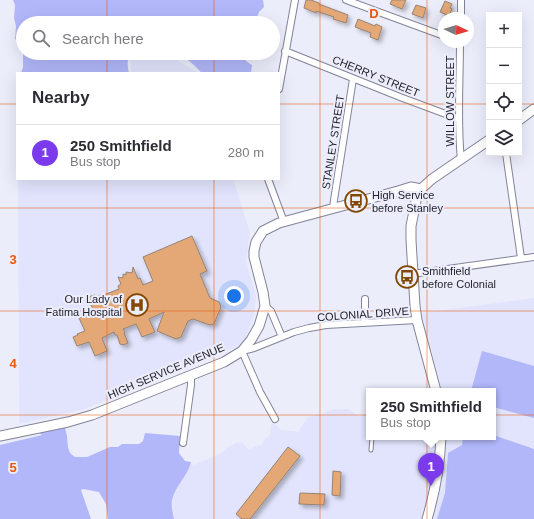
<!DOCTYPE html>
<meta charset="utf-8">
<style>
body{margin:0;font-family:Helvetica,sans-serif;background:#f2f2f3;color:#2b2b33}
.controls{position:absolute;right:12px;top:12px;display:grid;overflow:hidden;border-radius:0px;box-shadow:0 4px 16px #0002}
.controls button{width:36px;height:36px;display:grid;place-items:center;padding:0;border:0;border-bottom:1px solid #e1e1e2;background:#fff;color:#2b2b33;font:20px sans-serif}
.compass{position:absolute;left:438px;top:12px;width:36px;height:36px;border-radius:50%;background:#fff;box-shadow:0 4px 16px #0002;rotate:94deg}
.you{position:absolute;left:234px;top:296px;width:14px;height:14px;margin:-10px;border:3px solid #fff;border-radius:50%;background:#1a73e8;box-shadow:0 0 0 6px #1a73e833}
.badge{display:grid;place-items:center;width:26px;height:26px;border-radius:50%;background:#7c3aed;color:#fff;font-size:13px;font-weight:700}
.pin{position:absolute;translate:-50% -33px;filter:drop-shadow(0 1px 2px #0008)}
.pin::after{content:'';position:absolute;top:21px;width:14px;height:12px;background:inherit;clip-path:polygon(0 0,100% 0,50% 100%)}
.popup{position:absolute;left:366px;top:388px;width:130px;height:52px;box-sizing:border-box;display:grid;place-content:center;border-radius:0px;background:#fff;filter:drop-shadow(0 1px 3px #0005);font-size:13px;white-space:nowrap;color:#7c7c81}
.popup b{font-size:15px;color:#2b2b33}
.popup::after{content:'';position:absolute;left:50%;top:100%;margin-left:-8px;border:8px solid transparent;border-top-color:#fff}
.list{margin:0;padding:0;list-style:none}
h2{display:flex;justify-content:space-between;align-items:center;height:52px;margin:0;padding:0 16px;font-size:17px}
h2 small{font-size:13px;font-weight:400;color:#7c7c81}
.list li{display:grid;grid-template-columns:26px 1fr auto;gap:12px;align-items:center;box-sizing:border-box;height:56px;padding:0 16px;border-top:1px solid #e1e1e2}
.list b{display:block;font-size:15px;white-space:nowrap}
.list p{margin:0;font-size:13px;white-space:nowrap;color:#7c7c81}
.list em{font-size:13px;font-style:normal;color:#7c7c81}
.icon{flex:none;width:22px;height:22px;fill:none;stroke:currentColor;stroke-width:2;stroke-linecap:round;stroke-linejoin:round}
.map{position:relative;flex:none;width:534px;height:519px;overflow:hidden}
.search{position:absolute;background:#fff;box-shadow:0 4px 16px #0002;left:16px;top:16px;width:264px;height:44px;display:flex;align-items:center;gap:10px;box-sizing:border-box;padding:0 14px;border-radius:22px;color:#7c7c81;font-size:15px}
.panel{position:absolute;background:#fff;box-shadow:0 4px 16px #0002;left:16px;top:72px;width:264px;height:108px;border-radius:0px}
.map>svg:first-child{display:block}
.built{fill:#e1e4fc}
.green{fill:#b2b7fa}
.building{fill:#e4a877;stroke:#958374;filter:url(#shadow)}
.lines{fill:none;stroke-linecap:round;stroke-linejoin:round}
.lane-casing{stroke:#818398;stroke-width:5}
.street-casing{stroke:#818398;stroke-width:8}
.secondary-casing{stroke:#818398;stroke-width:11}
.lane{stroke:#fff;stroke-width:3}
.street{stroke:#fff;stroke-width:6}
.secondary{stroke:#fff;stroke-width:9}
.grid{fill:none;stroke:#e8590c;stroke-width:1;stroke-opacity:0.55}
.labels{text-anchor:middle;dominant-baseline:central;stroke-width:4;stroke-linejoin:round;paint-order:stroke}
.street-label{font-size:11px;fill:#1e1f27;stroke:#ecedfb}
.poi-label{font-size:11px;fill:#1e1f27;stroke:#ecedfb;text-anchor:start}
.grid-label{font-size:13px;text-anchor:middle;font-weight:bold;fill:#e8590c;stroke:#ecedfb;stroke-width:4;stroke-linejoin:round;paint-order:stroke}
</style>
<div class="map">
<svg width="534" height="519" viewBox="0 0 534 519">
<defs>
<filter id="shadow"><feDropShadow dx="3" dy="3" stdDeviation="2" flood-color="#0004"/></filter>
</defs>
<rect width="100%" height="100%" fill="#ecedfb"/>
<!-- built -->
<path class="built" d="M142,53h23l33,20h-67v-14z
M18,179h215l17,54 -4,28 10,34 -2,20 -11,29 -158,65 -66,15z
M534,298v221h-101l8,-33 5,-28v-21h47v-46h-51l-20,-78z
M335,409h13l9,6 3,1 9,-4v25h71l-15,82h-251l-2,-19 6,-14 8,-11 5,-13 1,2 2,1 29,-13 5,-5 8,-4 6,-1 6,7 2,1 4,-3 7,-2 5,-7 4,-3 2,-14 9,9 13,1 4,1 10,-15 7,-2 9,-1 4,-3z"/>
<!-- green -->
<path class="green" d="M13,0h250l1,7 -5,5 -4,11h-232v30h112c-9,5 -8,11 -6,20h-108l2,-6v-14l-4,-5 -1,-7 -3,-2 1,-13 -2,-8 1,-13z
M173,53h67c3,4 7,10 12,12l-1,8h-49c-7,-6 -13,-16 -23,-15z
M482,351l52,15v52l-41,-11v-16h-22z
M64,423l3,13 1,11 2,6 5,4h12l23,-10h8l4,-3h17l4,-3 2,-8 35,3 -1,17 6,8 6,1c-3,14 -16,24 -19,38 -1,5 1,14 2,19h-66l-2,-15 -7,-12 -16,-3 -2,1 10,29h-91v-74l42,-10 -8,-6z
M493,435l41,14v70h-97l8,-26 3,-40 14,-8 1,-8h30z"/>
<!-- building -->
<path class="building" d="M306,0h5l8,3v1l29,11 -2,8 -13,-4 1,-2 -18,-6v2l-12,-5z
M392,0h14l-4,9 -12,-5z
M445,1l7,3 -2,4 2,1 -3,7 -9,-4z
M416,5l10,3 -3,10 -11,-4z
M358,19l17,7 1,-2 6,3 -4,13 -8,-3 1,-4 -16,-6z
M192,236l15,35 -7,3 10,24 9,4 2,5 -7,17 -4,1 -17,-6 -5,2 -7,16 -5,2 -19,-8 7,-19 -15,7 6,13 -13,5 -6,-13 -13,5 2,3 -1,1 4,10 -5,2 -3,-1 -3,-9h-2l-1,-3 -12,6 5,13 -12,5 -6,-14 -12,4 -4,-9 5,-2 -1,-1 8,-3 -6,-13 15,-6 -6,-15 7,-2 1,2 5,-2v1l18,-7 -1,-3 3,-2 -3,-7 5,1v-4l3,1v-3l6,1 1,-6 5,12 2,-1 3,7 10,-4 -10,-24z
M288,447l12,9 -50,63h-8l-6,-5z
M333,471l8,1 -1,24 -8,-1z
M300,493l25,1 -1,11 -25,-1z"/>
<g class="lines">
<!-- lane casing -->
<g class="lane-casing">
<path id="lane" d="M371,450l1,-13"/>
</g>
<!-- street casing -->
<g class="street-casing">
<path id="street" d="M346,0l98,36
M461,18v-18
M460,42c0,38 -3,80 1,118
M285,51l115,46 59,22
M279,89l16,-89
M506,153l15,105
M268,179l16,43
M333,209l1,-9 19,-121
M412,274l122,-17
M265,306l6,5 11,26
M365,323v-24
M275,419l-15,-27 -18,-41 12,-3 40,-16 15,-4 17,-3 91,-5
M183,443l8,-58v-9"/>
</g>
<!-- secondary casing -->
<g class="secondary-casing">
<path id="secondary" d="M519,120l15,-11
M436,391l-19,-71 -2,-14 -4,-66v-14l5,-25 1,-6 4,-6 11,-10 57,-39
M0,436l68,-14 24,-7 132,-53 18,-11 9,-11 8,-14 6,-20 -2,-14 -9,-35v-6l2,-9 7,-11 16,-8 119,-32 13,-4 10,2
M427,519c8,-27 13,-54 14,-82"/>
</g>
<!-- lane -->
<use href="#lane" class="lane"/>
<!-- street -->
<use href="#street" class="street"/>
<!-- secondary -->
<use href="#secondary" class="secondary"/>
</g>
<!-- grid -->
<path class="grid" d="M107,0v23M214,0v23M320,0v519M427,0v519M107,53v20M214,53v20M0,104h17M279,104h210M519,104h15M107,179v340M214,179v340M0,208h534M0,311h534M0,415h534"/>
<!-- icons -->
<defs>
<g id="bus-ring" transform="scale(1.15)"><circle r="9.5" fill="#ecedfb" stroke="#824700" stroke-width="1.5"/><path d="M-5-6H5V4H4V6H2V4H-2V6H-4V4H-5ZM-3.5-4V0h7V-4ZM-3.5 1.2v1.5H-2V1.2ZM2 1.2v1.5H3.5V1.2Z" fill="#824700"/></g>
<g id="hospital-ring" transform="scale(1.15)"><circle r="9.5" fill="#ecedfb" stroke="#824700" stroke-width="1.5"/><path d="M-5-5h3v3.5h4V-5h3V5h-3V1.5h-4V5h-3Z" fill="#824700"/></g>
</defs>
<g fill-rule="evenodd">
<use href="#bus-ring" x="356" y="201"/>
<use href="#bus-ring" x="407" y="277"/>
<use href="#hospital-ring" x="137" y="305"/>
</g>
<g class="labels">
<!-- street labels -->
<g class="street-label">
<text transform="translate(376 76) rotate(22)">CHERRY STREET</text>
<text transform="translate(450 101) rotate(-90)">WILLOW STREET</text>
<text transform="translate(333 142) rotate(-81)">STANLEY STREET</text>
<text transform="translate(363 314) rotate(-4)">COLONIAL DRIVE</text>
<text transform="translate(166 371) rotate(-23)">HIGH SERVICE AVENUE</text>
</g>
<!-- poi labels -->
<g class="poi-label">
<text x="372" y="195">High Service<tspan x="372" dy="13">before Stanley</tspan></text>
<text x="422" y="271">Smithfield<tspan x="422" dy="13">before Colonial</tspan></text>
<text x="122" y="299" text-anchor="end">Our Lady of<tspan x="122" dy="13">Fatima Hospital</tspan></text>
</g>
</g>
<g class="grid-label">
<text x="374" y="18">D</text>
<text x="13" y="264">3</text>
<text x="13" y="368">4</text>
<text x="13" y="472">5</text>
</g>
</svg>
<div class="controls">
<button>+</button>
<button>−</button>
<button><svg class="icon" aria-label="locate" viewBox="0 0 24 24"><circle cx="12" cy="12" r="6"/><path d="M12 2v4M12 18v4M2 12h4M18 12h4"/></svg></button>
<button><svg class="icon" aria-label="layers" viewBox="0 0 24 24"><path d="M12 4l9 5-9 5-9-5zM3 14l9 5 9-5"/></svg></button>
</div>
<svg class="compass" viewBox="-18 -18 36 36"><path d="M0-13l5 13h-10z" fill="#e53935"/><path d="M0 13l5-13h-10z" fill="#7c7c81"/></svg>
<div class="you"></div>
<div class="pin badge" style="left:431px;top:486px">1</div>
<div class="popup"><b>250 Smithfield</b>Bus stop</div>
<div class="search"><svg class="icon" aria-label="search" viewBox="0 0 24 24"><circle cx="10" cy="10" r="6"/><path d="M15 15l6 6"/></svg>Search here</div>
<section class="panel">
<h2>Nearby<small></small></h2>
<ul class="list">
<li><span class="badge">1</span><div><b>250 Smithfield</b><p>Bus stop</p></div><em>280 m</em></li>
</ul>
</section>
</div>
